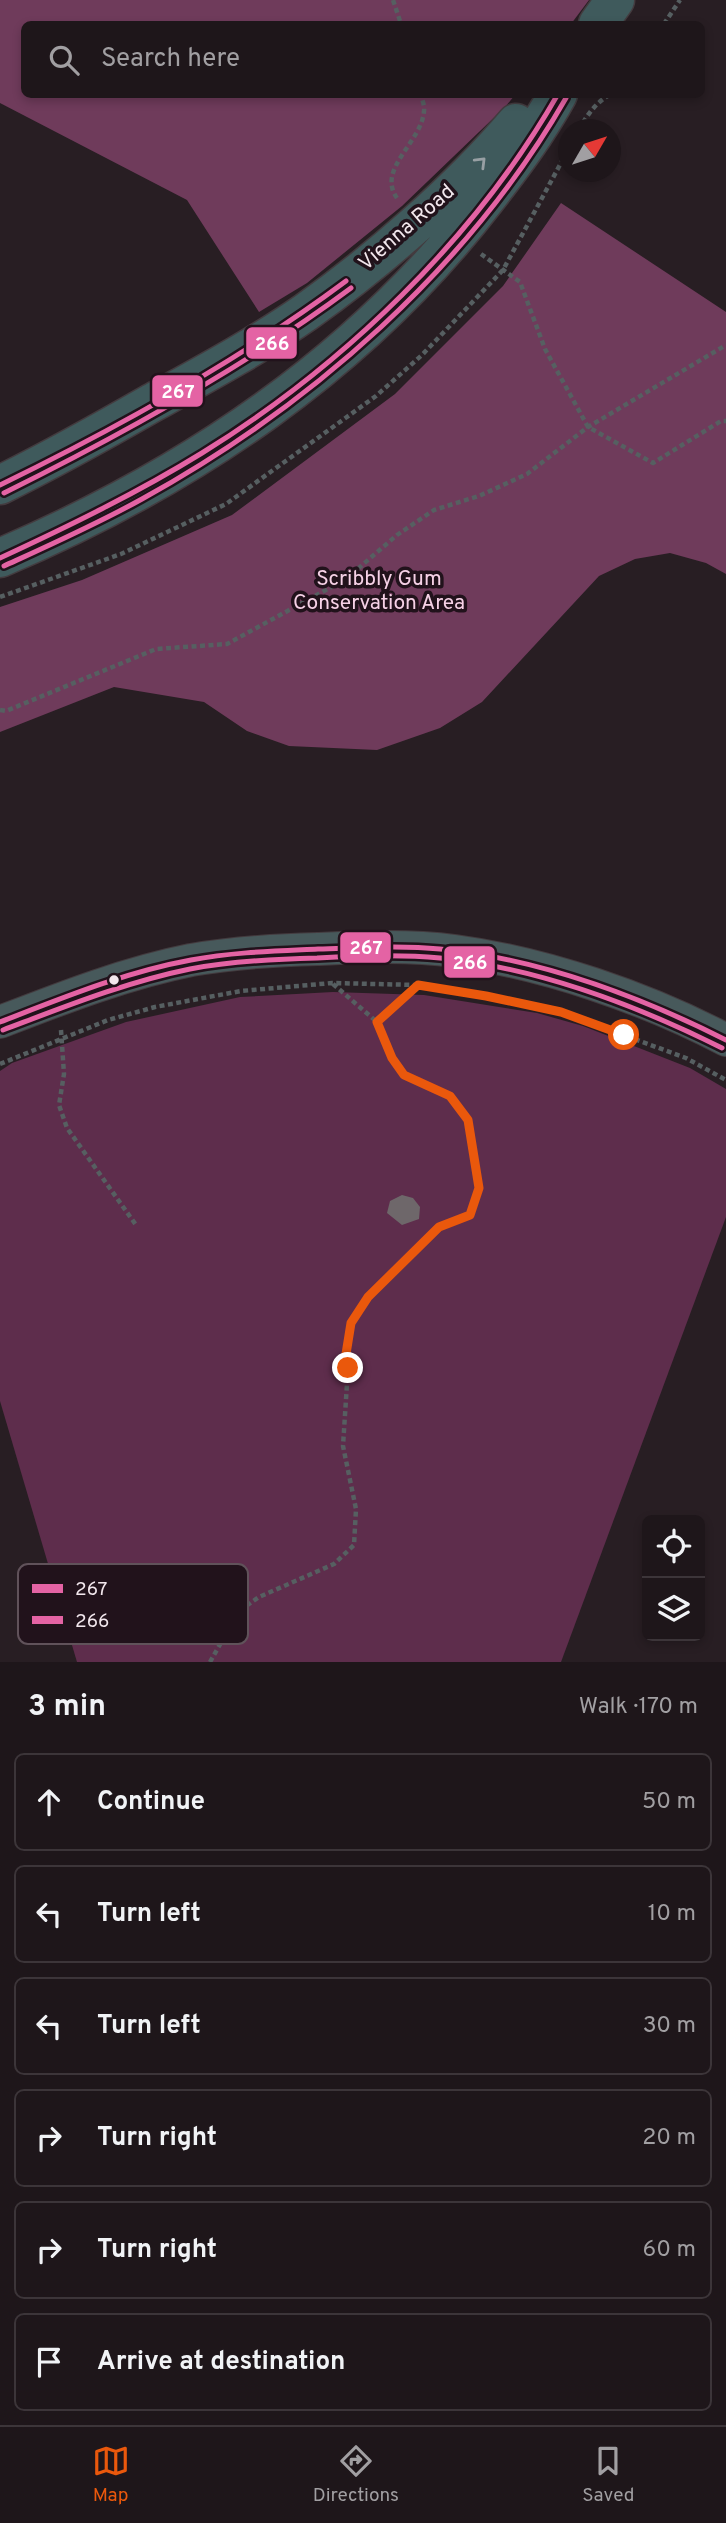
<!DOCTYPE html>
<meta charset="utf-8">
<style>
body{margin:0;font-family:Overpass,sans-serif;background:#261f23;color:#f1f3f6}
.controls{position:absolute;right:21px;bottom:21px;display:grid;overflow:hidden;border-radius:10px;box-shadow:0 4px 10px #0003}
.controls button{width:63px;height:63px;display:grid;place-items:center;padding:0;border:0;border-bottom:2px solid #3c3539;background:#1e161a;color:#f1f3f6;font:35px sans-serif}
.compass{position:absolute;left:558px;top:119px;width:63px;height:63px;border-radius:50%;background:#1e161a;box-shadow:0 4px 10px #0003;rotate:51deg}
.stop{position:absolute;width:21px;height:21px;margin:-16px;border:5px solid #ea580c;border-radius:50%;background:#fff}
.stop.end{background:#ea580c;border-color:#fff;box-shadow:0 2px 7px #0008}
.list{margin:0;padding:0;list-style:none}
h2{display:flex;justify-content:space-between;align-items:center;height:91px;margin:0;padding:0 28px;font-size:30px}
h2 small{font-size:23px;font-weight:400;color:#a19fa2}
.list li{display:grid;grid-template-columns:46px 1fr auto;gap:21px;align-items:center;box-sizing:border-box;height:98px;margin:0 14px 14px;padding:0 14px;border:2px solid #3c3539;border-radius:10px}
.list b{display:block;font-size:26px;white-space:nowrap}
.list em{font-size:23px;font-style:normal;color:#a19fa2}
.icon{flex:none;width:38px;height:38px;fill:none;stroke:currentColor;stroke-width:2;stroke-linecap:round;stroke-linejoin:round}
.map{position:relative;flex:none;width:726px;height:1662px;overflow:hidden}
.search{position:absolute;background:#1e161a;box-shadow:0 4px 10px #0003;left:21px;right:21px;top:21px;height:77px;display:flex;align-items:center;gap:18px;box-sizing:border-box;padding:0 24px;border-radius:10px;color:#a19fa2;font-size:26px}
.sheet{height:763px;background:#1e161a}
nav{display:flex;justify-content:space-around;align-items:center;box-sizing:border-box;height:98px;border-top:2px solid #3c3539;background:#1e161a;font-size:19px;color:#a19fa2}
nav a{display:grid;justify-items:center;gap:4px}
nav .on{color:#ea580c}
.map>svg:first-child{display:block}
.green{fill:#5e2d4c}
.forest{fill:#6f3b5b}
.building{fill:#6e676a}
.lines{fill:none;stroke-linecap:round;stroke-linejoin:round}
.minor-casing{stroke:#433b3f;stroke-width:34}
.secondary-casing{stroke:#433b3f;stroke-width:41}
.path{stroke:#565f61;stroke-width:4.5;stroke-dasharray:5 3.5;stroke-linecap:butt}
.minor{stroke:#47595b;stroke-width:32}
.secondary{stroke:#3f5a5c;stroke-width:38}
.bus-1-casing{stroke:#21121b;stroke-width:10}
.bus-2-casing{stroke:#21121b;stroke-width:10}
.bus-1{stroke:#e463a4;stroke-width:5}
.bus-2{stroke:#e463a4;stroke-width:5}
.oneway{stroke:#98a0a4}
.route{stroke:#ea580c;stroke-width:9}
.bus-dot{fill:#f2e7ed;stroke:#21121b;stroke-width:2.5}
.labels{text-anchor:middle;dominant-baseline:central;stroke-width:7;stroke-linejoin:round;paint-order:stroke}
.street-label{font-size:21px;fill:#f2e7ed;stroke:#21121b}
.park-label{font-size:21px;fill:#f6d1e6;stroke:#21121b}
.key{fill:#21121b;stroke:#60525a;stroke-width:2}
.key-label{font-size:19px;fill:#f2e7ed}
.line-badge{stroke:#21121b;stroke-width:2.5}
.badge-label{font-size:19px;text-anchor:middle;font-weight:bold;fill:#fff}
</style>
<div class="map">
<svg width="726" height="1662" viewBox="0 0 726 1662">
<rect width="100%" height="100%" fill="#281e23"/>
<!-- green -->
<path class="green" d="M333,992l91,3 113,18 46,13 107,42 36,21v128l-165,445h-484l-77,-261v-330l12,-8 114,-41 114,-25z"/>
<!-- forest -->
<path class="forest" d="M0,0h589l-18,24h-547v70l491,1 -10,12 -103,99 -95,77 -48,29 -72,-112 -187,-97z
M561,203l165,109v262l-20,-11 -36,-10 -35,6 -36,17 -117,126 -42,26 -63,22 -88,-4 -42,-15 -43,-29 -90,-15 -114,45v-125l82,-27 150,-65 163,-121 108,-108z"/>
<!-- building -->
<path class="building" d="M402,1195l11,3 7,9 -1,12 -17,6 -15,-12 3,-12z"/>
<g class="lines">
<!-- minor casing -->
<g class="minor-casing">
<path id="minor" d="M0,1022c62,-24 126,-49 191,-62 42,-7 84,-10 127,-11 46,-2 91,-4 137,2 90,12 191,47 271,89"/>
</g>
<!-- secondary casing -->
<g class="secondary-casing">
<path id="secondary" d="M598,24l17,-24
M0,485c51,-25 101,-53 150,-81 53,-29 107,-58 156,-92 73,-52 152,-121 210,-189
M0,558c190,-81 359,-194 486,-359 27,-35 50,-65 72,-105"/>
</g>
<!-- path -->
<path class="path" d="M393,0l8,24
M664,24l16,-24
M579,130c8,-15 17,-28 32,-36
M397,198c-21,-29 25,-56 27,-87 1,-5 -2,-11 -3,-17
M481,254l39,28 25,67 43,78 65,36 68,-42h5
M0,597l121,-43 105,-50 150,-108 46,-41 81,-85 65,-120
M0,710l6,1 150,-62 71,-5 119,-65 51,-44 37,-25 45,-14 48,-22 61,-47 138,-82
M333,984l44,38
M61,1030l3,44 -5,31 8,23 69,97
M0,1064l108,-44 47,-13 86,-16 91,-8 86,2 68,11 75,16 125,46 40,22
M210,1662l29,-51 20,-14 75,-33 20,-19 2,-36 -13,-63 5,-78 -2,-14 5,-31 17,-26 71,-70 31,-12 9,-27 -10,-68 -19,-24 -46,-21 -12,-17 -15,-36 41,-37"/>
<!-- minor -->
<use href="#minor" class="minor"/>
<!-- secondary -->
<use href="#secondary" class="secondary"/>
<!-- bus-1 casing -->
<g class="bus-1-casing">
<path id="bus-1" d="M0,485c119,-58 240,-125 346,-204
M0,558c69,-32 137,-65 202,-105 141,-87 273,-214 356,-359
M0,1022c62,-24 125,-50 191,-62 42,-8 85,-9 127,-11 40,-1 81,-4 122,0 100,10 197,46 286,91"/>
</g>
<!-- bus-2 casing -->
<g class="bus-2-casing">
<path id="bus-2" d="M4,493c119,-59 241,-126 347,-205
M4,566c46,-21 93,-42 138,-67 169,-93 327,-232 424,-401
M3,1030c61,-23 123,-48 187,-61 42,-8 85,-10 127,-11 41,-2 82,-4 123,0 98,10 194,46 282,90"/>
</g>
<!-- bus-1 -->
<use href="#bus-1" class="bus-1"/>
<!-- bus-2 -->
<use href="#bus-2" class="bus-2"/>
</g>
<!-- one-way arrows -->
<defs><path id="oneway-chevron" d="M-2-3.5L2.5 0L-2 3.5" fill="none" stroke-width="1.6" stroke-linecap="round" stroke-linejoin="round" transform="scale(1.75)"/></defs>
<use class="oneway" href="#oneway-chevron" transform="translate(481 162) rotate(-45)"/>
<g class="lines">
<!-- route -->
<path class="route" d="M348,1368l-2,-14 5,-31 17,-26 71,-70 31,-12 9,-27 -11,-68 -18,-24 -46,-21 -12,-17 -15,-36 41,-37 68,11 75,16 63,23"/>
</g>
<!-- markers -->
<circle class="bus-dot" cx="114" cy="980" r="6"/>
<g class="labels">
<!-- street labels -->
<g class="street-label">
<text transform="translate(407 228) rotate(-41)">Vienna Road</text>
</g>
<!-- park labels -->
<g class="park-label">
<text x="379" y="579">Scribbly Gum<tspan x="379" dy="24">Conservation Area</tspan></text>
</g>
</g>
<!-- legend -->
<rect x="18" y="1564" width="230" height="80" rx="10" class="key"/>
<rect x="32" y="1584" width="31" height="9" fill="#e463a4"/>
<rect x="32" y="1616" width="31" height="8" fill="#e463a4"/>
<g class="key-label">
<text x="75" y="1595">267</text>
<text x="75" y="1627">266</text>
</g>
<g class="line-badge">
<rect x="245" y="326" width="53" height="34" rx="7" fill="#e463a4"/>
<rect x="151" y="374" width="53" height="34" rx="7" fill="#e463a4"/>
<rect x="339" y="931" width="53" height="33" rx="7" fill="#e463a4"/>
<rect x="443" y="945" width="53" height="34" rx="7" fill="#e463a4"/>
</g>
<g class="badge-label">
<text x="272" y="350">266</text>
<text x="178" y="398">267</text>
<text x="366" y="954">267</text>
<text x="470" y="969">266</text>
</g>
</svg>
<div class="controls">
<button><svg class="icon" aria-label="locate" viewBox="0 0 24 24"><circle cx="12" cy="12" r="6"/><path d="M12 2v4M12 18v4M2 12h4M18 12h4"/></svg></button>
<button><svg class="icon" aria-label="layers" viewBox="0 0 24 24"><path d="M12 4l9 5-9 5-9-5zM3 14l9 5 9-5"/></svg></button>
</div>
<svg class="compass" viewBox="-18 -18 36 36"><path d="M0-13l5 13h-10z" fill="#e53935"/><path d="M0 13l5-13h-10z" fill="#a19fa2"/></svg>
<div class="stop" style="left:624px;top:1035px"></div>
<div class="stop end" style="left:348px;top:1368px"></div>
<div class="search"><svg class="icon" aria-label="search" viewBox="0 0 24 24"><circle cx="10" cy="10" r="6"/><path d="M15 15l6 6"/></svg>Search here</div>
</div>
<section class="sheet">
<h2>3 min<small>Walk · 170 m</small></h2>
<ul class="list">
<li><svg class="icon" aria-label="ahead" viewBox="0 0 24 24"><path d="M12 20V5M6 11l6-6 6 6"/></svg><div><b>Continue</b></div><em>50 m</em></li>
<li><svg class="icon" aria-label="left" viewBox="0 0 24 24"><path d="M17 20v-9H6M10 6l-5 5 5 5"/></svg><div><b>Turn left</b></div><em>10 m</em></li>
<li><svg class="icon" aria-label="left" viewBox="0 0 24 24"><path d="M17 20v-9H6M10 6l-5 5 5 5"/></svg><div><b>Turn left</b></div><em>30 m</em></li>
<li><svg class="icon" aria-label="right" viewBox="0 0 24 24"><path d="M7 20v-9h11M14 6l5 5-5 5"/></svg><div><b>Turn right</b></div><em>20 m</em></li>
<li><svg class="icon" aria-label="right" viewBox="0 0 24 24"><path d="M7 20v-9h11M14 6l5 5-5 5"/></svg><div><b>Turn right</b></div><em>60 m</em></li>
<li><svg class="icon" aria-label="arrive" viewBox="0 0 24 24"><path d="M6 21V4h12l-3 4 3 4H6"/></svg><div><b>Arrive at destination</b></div></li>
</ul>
</section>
<nav>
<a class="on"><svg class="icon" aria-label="map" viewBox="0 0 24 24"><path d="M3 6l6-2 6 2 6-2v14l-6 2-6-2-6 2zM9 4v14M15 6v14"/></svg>Map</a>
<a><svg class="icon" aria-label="directions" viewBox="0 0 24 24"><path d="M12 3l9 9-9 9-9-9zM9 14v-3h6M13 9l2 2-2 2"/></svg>Directions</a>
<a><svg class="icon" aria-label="saved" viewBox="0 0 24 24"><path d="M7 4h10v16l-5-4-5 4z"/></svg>Saved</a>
</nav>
